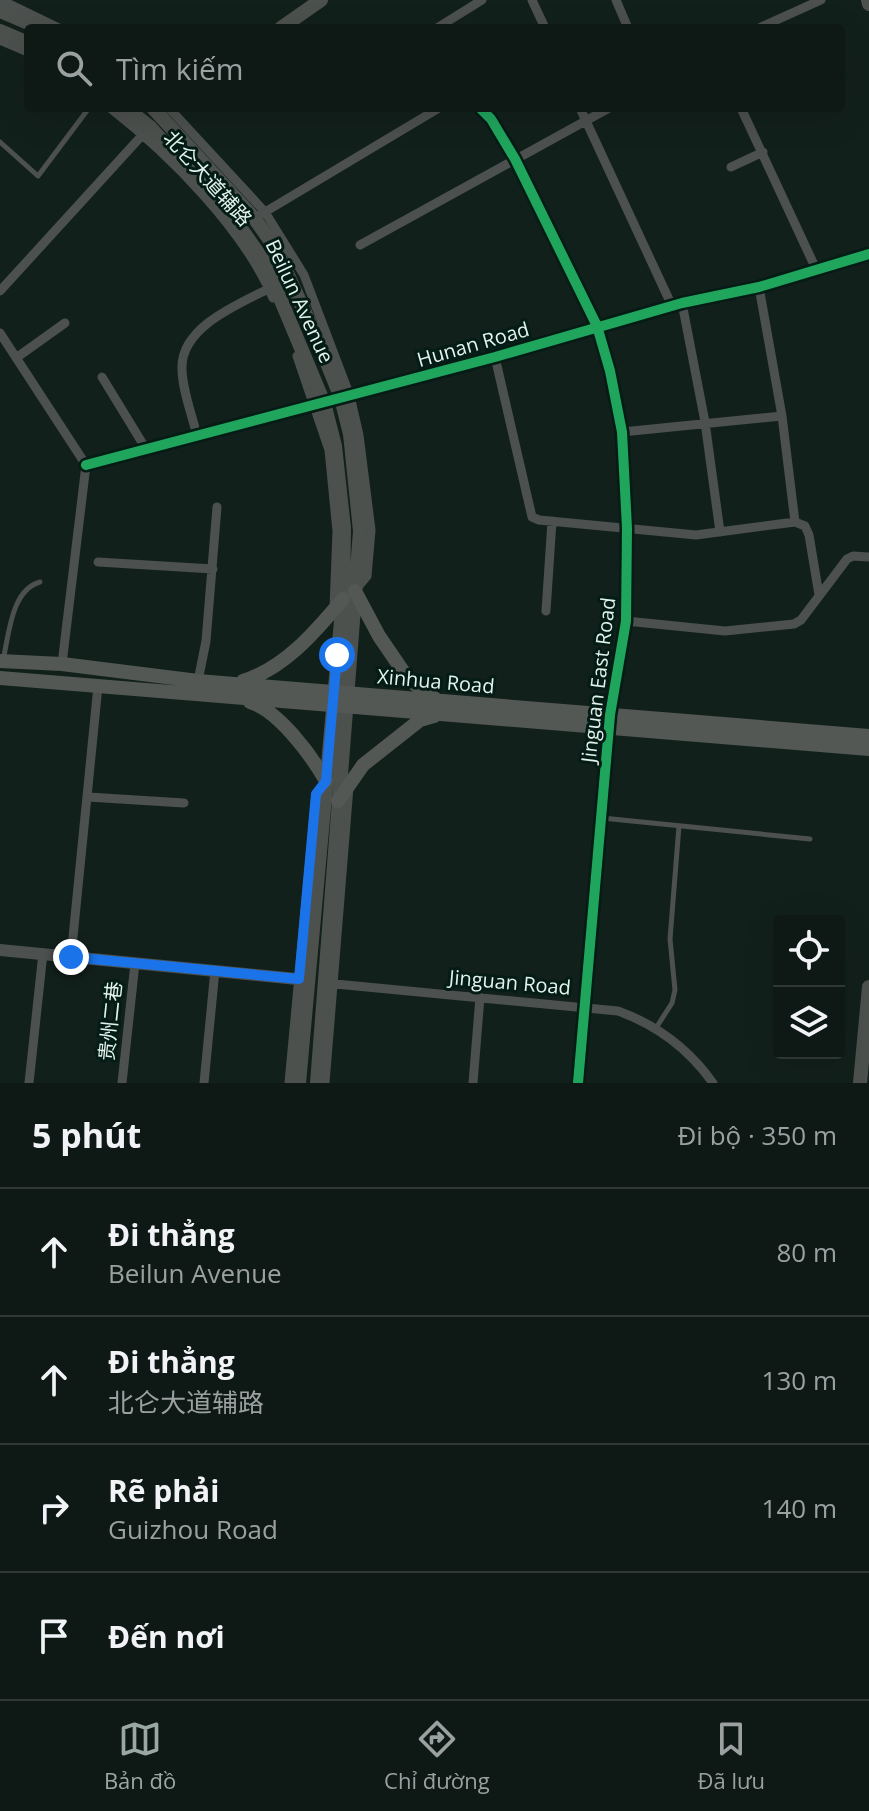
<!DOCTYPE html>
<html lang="vi">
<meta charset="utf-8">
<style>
body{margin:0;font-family:"Open Sans","Noto Sans SC",sans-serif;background:#1c2522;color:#f1f3f6}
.controls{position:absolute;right:24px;bottom:24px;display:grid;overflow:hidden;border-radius:8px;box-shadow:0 8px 32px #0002}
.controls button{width:72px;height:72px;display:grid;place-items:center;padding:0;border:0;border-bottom:2px solid #2e3734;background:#0e1815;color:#f1f3f6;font:40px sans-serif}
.stop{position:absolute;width:24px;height:24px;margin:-18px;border:6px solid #1a73e8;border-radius:50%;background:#fff}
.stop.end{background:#1a73e8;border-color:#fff;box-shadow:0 2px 8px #0008}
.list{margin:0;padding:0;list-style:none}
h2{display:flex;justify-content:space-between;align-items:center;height:104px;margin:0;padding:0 32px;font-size:34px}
h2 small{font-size:26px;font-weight:400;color:#9ba0a0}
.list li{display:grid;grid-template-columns:52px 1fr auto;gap:24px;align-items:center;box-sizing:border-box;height:128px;padding:0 32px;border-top:2px solid #2e3734}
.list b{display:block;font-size:30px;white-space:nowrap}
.list p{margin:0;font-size:26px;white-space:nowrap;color:#9ba0a0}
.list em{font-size:26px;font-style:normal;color:#9ba0a0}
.icon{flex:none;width:44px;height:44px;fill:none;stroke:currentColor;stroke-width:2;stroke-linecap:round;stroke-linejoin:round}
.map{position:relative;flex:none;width:869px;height:1083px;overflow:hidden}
.search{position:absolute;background:#0e1815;box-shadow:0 8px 32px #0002;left:24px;right:24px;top:24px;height:88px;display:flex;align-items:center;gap:20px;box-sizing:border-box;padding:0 28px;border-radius:8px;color:#9ba0a0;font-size:30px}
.sheet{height:616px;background:#0e1815}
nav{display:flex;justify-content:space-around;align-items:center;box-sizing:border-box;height:112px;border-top:2px solid #2e3734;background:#0e1815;font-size:22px;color:#9ba0a0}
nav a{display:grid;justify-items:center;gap:4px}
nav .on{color:#9aa8a3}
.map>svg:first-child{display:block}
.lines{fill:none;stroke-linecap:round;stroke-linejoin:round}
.service{stroke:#4c504e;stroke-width:5}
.minor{stroke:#4c504e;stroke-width:9}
.tertiary{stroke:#4c504e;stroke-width:12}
.secondary{stroke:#4d514d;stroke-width:14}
.primary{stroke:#535854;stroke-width:14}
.cycleway-casing{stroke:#031c15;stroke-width:15}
.cycleway{stroke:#20a55d;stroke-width:10}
.route{stroke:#1a73e8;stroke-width:10}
.labels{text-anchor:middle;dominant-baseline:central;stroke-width:6;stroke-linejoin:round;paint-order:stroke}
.street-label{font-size:20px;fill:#e3f2ec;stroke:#031c15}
</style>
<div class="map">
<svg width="869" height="1083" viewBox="0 0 869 1083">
<rect width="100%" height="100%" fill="#12201c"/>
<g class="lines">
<!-- service -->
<path class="service" d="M0,142l38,34 51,-68
M3,660c6,-25 8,-70 37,-78
M602,818l208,21
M656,1028l16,-25 3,-13 -5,-51 9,-113"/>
<!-- minor -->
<path class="minor" d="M1,0l58,28
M532,0l13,28
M616,0l12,28
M437,28l45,-28
M759,28l62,-28
M0,40l28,12
M110,108c60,47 133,120 163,190
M169,108l96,104 39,63 46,121 9,39 12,95 -4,46 -10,12
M480,108l11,11 24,40 82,167 13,45 12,61 5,96 -1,93 -16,94 -32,368
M580,108l92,198
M741,108l75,161
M731,167l32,-15
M260,215l179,-107
M360,245l249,-137
M759,287l23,129 13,106 10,4 4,9 10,60
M0,291l146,-160
M682,303l23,119 15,110
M0,333l86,132 -24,199
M297,356l32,94 8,81 -3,77
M495,357l37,160 7,3 157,15 99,-13
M16,358l49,-35
M102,377l44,72
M622,432l160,-16
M197,436c-5,-22 -15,-46 -15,-68 -1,-42 59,-65 90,-81
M86,465l233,-61
M98,562l115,7
M546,611l6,-90
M626,621l99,10 69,-7 7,-4 46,-61 6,-3 16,1
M198,681l8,-40 11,-134
M88,797l96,6
M71,957l27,-271
M325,983l293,28c39,14 70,37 95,72
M29,1083l14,-130
M122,1083l13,-120
M204,1083l11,-113
M289,1083l27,-289 8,-10
M325,1083l24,-296
M473,1083l7,-86"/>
<!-- tertiary -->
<path class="tertiary" d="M324,403l171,-46 187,-54 77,-16 110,-33
M0,950l307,30"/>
<!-- secondary -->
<path class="secondary" d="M868,0l1,4
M0,11l40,17
M281,28l40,-28
M0,31l28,12
M126,108l24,19 92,103 21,30 12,26 49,117 11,43 9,82 -1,71 -44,484
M153,108l102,111 21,30 42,92 23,57 9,36 10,97 -43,552
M860,1083l9,-96"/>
<!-- primary -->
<path class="primary" d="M355,591l24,45 30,44 29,21
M0,661l62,3 136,17 671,55
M0,678l869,71
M243,681c42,-13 72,-49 100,-82
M250,702c29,9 61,53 76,79
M338,801l25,-36 57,-45 14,-4"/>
<!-- cycleway casing -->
<g class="cycleway-casing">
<path id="cycleway" d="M480,108l11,11 24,40 82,167 13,45 12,61 5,96 -1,93 -16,94 -32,368
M86,465l409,-108 187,-54 77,-16 110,-33"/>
</g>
<!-- cycleway -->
<use href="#cycleway" class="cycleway"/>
</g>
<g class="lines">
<!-- route -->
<path class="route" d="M71,957l228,22 17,-185 10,-13 11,-126"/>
</g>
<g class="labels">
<!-- street labels -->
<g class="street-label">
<text transform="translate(208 178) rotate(48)">北仑大道辅路</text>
<text transform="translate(300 301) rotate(65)">Beilun Avenue</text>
<text transform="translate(473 344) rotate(-16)">Hunan Road</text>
<text transform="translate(598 680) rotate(-83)">Jinguan East Road</text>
<text transform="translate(436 681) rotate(5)">Xinhua Road</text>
<text transform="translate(510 982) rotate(5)">Jinguan Road</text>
<text transform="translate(110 1021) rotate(-84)">贵州二巷</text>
</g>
</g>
</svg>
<div class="controls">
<button><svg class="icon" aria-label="locate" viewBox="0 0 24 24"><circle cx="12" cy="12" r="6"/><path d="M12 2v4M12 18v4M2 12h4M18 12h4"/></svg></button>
<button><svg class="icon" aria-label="layers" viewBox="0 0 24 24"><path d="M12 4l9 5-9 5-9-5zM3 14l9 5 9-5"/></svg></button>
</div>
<div class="stop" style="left:337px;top:655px"></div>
<div class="stop end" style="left:71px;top:957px"></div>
<div class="search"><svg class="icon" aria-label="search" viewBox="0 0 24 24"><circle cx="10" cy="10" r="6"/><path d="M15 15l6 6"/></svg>Tìm kiếm</div>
</div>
<section class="sheet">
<h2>5 phút<small>Đi bộ · 350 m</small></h2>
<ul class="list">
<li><svg class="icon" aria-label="ahead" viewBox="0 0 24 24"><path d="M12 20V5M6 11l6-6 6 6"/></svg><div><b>Đi thẳng</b><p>Beilun Avenue</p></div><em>80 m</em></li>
<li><svg class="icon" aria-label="ahead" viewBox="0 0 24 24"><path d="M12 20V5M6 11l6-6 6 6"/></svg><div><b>Đi thẳng</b><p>北仑大道辅路</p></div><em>130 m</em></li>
<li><svg class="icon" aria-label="right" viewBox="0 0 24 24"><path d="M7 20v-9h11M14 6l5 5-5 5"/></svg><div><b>Rẽ phải</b><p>Guizhou Road</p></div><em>140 m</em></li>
<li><svg class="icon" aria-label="arrive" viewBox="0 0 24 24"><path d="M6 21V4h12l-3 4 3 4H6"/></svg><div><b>Đến nơi</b></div></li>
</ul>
</section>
<nav>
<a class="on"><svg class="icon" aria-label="map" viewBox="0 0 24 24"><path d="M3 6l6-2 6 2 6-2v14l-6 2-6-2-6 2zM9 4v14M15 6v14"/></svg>Bản đồ</a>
<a><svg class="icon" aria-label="directions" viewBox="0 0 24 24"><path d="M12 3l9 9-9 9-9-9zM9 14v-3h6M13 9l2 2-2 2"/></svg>Chỉ đường</a>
<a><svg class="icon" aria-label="saved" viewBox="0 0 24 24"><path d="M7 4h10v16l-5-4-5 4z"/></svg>Đã lưu</a>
</nav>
